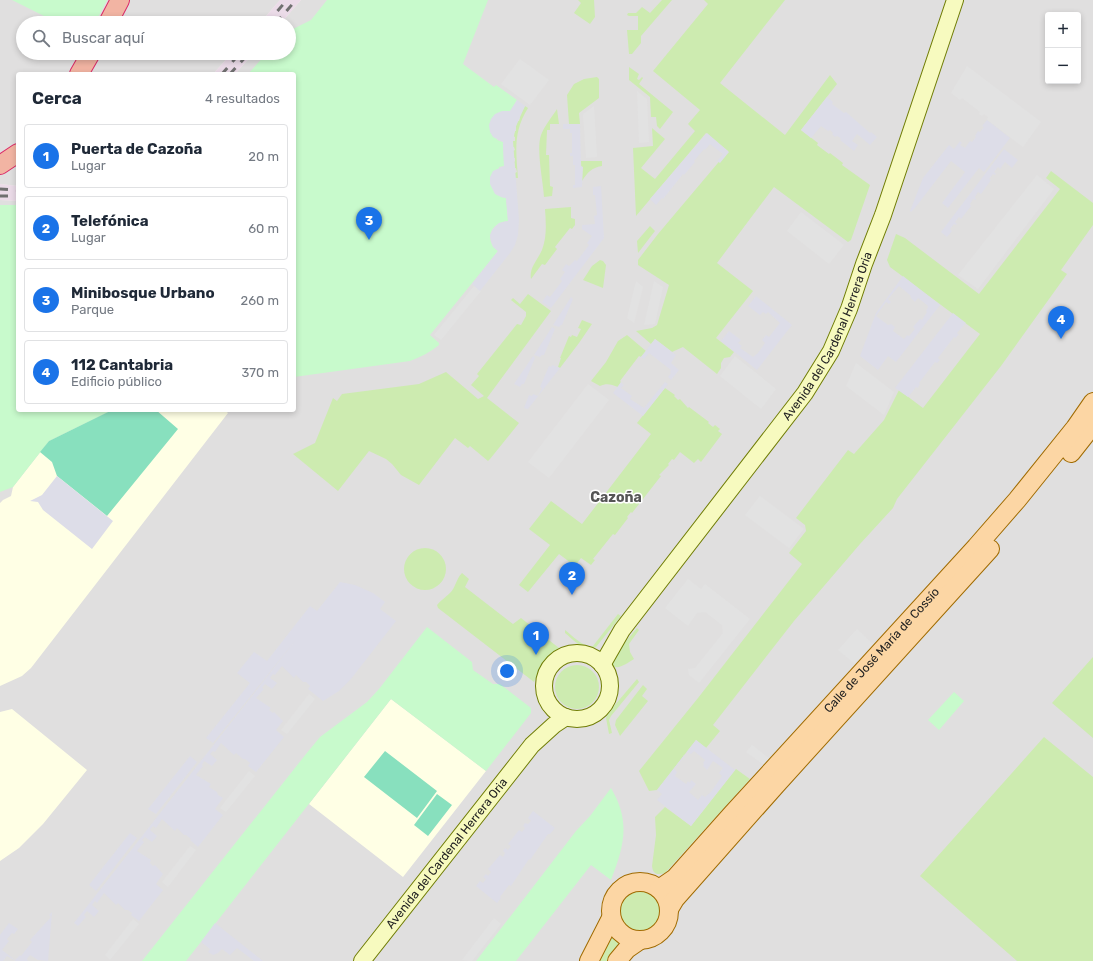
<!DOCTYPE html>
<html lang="es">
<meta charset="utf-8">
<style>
body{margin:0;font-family:Rubik,sans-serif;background:#f2f2f3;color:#1f2937}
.controls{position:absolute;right:12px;top:12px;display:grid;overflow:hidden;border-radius:4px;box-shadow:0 2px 6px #0003}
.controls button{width:36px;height:36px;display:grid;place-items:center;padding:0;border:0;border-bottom:1px solid #e0e1e3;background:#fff;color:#1f2937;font:20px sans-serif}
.you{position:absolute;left:507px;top:671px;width:14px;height:14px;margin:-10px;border:3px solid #fff;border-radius:50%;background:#1a73e8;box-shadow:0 0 0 6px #1a73e833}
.badge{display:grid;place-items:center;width:26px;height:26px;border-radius:50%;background:#1a73e8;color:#fff;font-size:13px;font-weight:700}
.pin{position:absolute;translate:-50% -33px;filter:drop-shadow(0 1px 2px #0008)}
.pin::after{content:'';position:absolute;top:21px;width:14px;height:12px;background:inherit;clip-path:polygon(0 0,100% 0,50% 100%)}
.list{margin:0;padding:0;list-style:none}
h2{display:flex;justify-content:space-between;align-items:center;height:52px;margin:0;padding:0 16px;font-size:17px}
h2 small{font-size:13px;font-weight:400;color:#747a83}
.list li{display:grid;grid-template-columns:26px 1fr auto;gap:12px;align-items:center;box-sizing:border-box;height:64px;margin:0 8px 8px;padding:0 8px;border:1px solid #e0e1e3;border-radius:4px}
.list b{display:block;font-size:15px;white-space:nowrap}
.list p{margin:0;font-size:13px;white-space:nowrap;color:#747a83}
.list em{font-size:13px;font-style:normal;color:#747a83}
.icon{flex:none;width:22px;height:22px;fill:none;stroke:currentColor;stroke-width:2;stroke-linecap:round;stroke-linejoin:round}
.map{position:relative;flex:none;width:1093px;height:961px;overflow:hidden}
.search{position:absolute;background:#fff;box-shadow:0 2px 6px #0003;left:16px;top:16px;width:280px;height:44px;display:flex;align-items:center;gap:10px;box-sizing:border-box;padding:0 14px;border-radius:22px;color:#747a83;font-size:15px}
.panel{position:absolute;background:#fff;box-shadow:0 2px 6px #0003;left:16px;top:72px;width:280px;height:340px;border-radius:4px}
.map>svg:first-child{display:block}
.residential{fill:#e0dfdf;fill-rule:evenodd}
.industrial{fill:#ebdbe8}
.education{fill:#ffffe5}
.grass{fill:#cdebb0}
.park{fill:#c8facc}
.pitch{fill:#88e0be}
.parking{fill:#e2e2e2}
.plaza{fill:#dddde8;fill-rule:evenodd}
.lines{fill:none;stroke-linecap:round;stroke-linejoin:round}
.secondary-casing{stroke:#707d05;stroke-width:18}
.primary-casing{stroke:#a06b00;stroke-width:20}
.trunk-casing{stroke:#dc2a67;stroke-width:20}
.secondary{stroke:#f7fabf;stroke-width:16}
.primary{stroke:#fcd6a4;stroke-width:18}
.trunk{stroke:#f2b4a3;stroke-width:18}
.rail{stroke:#707070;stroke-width:3;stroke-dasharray:8 8;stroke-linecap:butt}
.labels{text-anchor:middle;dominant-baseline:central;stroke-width:3;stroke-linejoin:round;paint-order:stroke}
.street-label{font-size:12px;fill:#222;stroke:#fff}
.quarter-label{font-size:14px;font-weight:bold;fill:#555;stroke:#fff}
</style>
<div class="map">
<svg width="1093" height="961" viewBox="0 0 1093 961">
<rect width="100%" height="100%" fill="#f2efe9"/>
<!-- residential -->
<path class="residential" d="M0,0h280l-20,23h-237v30h209l-19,21h-195v112l-18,-2z
M301,0h792v961h-1093v-761l18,1v209h276v-336h-59l19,-21h35v-30h-8zM1048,15h30v66h-30z"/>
<!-- industrial -->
<path class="industrial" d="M280,0h21l-20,23h-21z
M232,53h22l-19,21h-22z
M0,184l18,2v15l-18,-1z"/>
<!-- education -->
<path class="education" d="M112,410h113l3,3 -197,255 -9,8 -22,10v-183l3,-3 8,-4 2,-9 36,-46z
M391,699l95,72 -83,106 -94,-73z
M12,709l75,61 -44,54 -24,24 -19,13v-149z"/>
<!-- grass -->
<path class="grass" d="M578,0h16l1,17 -5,7 -16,-11 7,-10z
M662,0h10l-31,36v7l-9,11h-3l-2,-24h11v-14h-9l-2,-1 1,-2h8l6,-6 8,6z
M704,0h81l-65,83 65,52 45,-60 7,9 -36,46 17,13 -1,2 12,9 1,-1 13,10 -1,2 28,20 -19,55 -3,2 -74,-55 -57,76 36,28 -37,47 18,14 -4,5 -6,1 -3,5v5l-4,6 -34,-27 -11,5 -17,-13 -4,5 -15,-13 16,-3 5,-3 12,-40 -31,-20v-5l20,-26 70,-83 -22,-18 -70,83 -3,-68 20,-2 -1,-18 13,11 -24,29 14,11 40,-48 -7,-7 12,-14 -47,-39 55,-67z
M629,67l10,7 -2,5 2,1 3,-3 1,1 -4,6 34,28 -13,17 -3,-3 -1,-9h-5l-1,-20 -21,-17z
M597,77l2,2v19l-20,15 1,11h-11l-2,-29 7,-11 10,-5z
M525,106l3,2c-15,24 -12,43 -10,70h-3v-5l2,-1 -1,-4h-1l-1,-6 1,-1v-3h-1l-1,-7 2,-1 -1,-3h-1v-6h2v-4l-2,-1 2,-5h1v-5l2,-5h1l1,-3 -1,-1z
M557,109l2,15h-9v6h-3l-1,25h3l1,31 3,1 -1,9 -8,1c-1,-16 -8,-48 -3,-62 4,-10 11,-18 16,-26z
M581,161h21v5c-11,2 -14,6 -20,15z
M1051,171l42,32v22l-32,45 6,4 -66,92 -104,133 -4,9 -33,36 -66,77 -81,104 7,6 -14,17 -10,-8 -39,50 -8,1 -10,-20 59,-73 104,-134 -13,-11 17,-22 -1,-6 -9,-7 52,-68 6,4 30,-34 15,-30 24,18 57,-74 -90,-67 -3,-7 9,-26 9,4 74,56 81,-105 -14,-11z
M571,207v11l4,1v6l-3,4 -2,-1 -15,19 2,2 -12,16 -3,-1 -11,15c-2,-11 6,-18 11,-29 5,-13 4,-27 3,-41z
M650,226l5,5 -17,22 -1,-12z
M600,260l3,1 3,4 -3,23 -20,-8 9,-14z
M528,294l23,17 -64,87 32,25 -29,36 -2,2 -18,-15 -2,2 -13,-10 -36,47 -18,-10 -9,-11 -6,-5 -17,-8 -31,40 -45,-37 22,-11 18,-45 4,3 5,-7 77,-10 27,-12 32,27 6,-3 -13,-11 8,-9 -2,-2 40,-50 4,1 5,-9v-4l-15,-12 2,-2 7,6z
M582,320l10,4 -13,19 -19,25 -2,-1 3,-9h-1l9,-22 2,1 1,-2 5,2 4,-8 -3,-1z
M627,335l19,16 -5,6 -2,-1 -19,25 1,1 -3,5c-7,-3 -12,-4 -18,-1l-9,-5 15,-19 12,-21z
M665,388l10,7 -1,1 4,4 2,-1 8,9 1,-1 20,15 -1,1 5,4 2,-2 5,4 -2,2 4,3 -21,28 -3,-3 -4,4 -14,-11 -6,8 -2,-1 -4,5 1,1 -10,10 2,1 -29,37 -1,-1 -4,5 1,1 -13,17 -2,-1 -20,25 2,1 -4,5 -10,-7 -6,8 -16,-12 -31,38 -9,-7 31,-40 -21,-16 22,-28 31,23 69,-90 -14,-11z
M404 569a21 21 0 1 1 42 0a21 21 0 1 1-42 0Z
M462,573l7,6 -4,8 48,37 8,-6 38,30 -3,6 -14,11 -8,17 -96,-74 -1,-3c4,-5 9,-8 13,-12 6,-6 6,-14 12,-20z
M618,614l3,2 -25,31c-13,5 -21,-6 -31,-14v-3c7,5 18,18 28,16z
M637,628l2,2 -10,14 1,8 4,7c-7,4 -16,12 -23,6v-6z
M1093,657v81l-41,-35z
M555 687a22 22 0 1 1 44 0a22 22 0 1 1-44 0Z
M637,679l2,3 -28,34 -2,4 3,13 -3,1 -3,-16 2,-5z
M643,685l4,4 -5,7 6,5 -28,35 -5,-11 1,-5z
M1044,737l49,40v184h-76l-97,-85z
M736,769l14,10 -85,94c-7,2 -12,2 -13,-7l4,-31 -1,-18 10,-10 26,19z
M619 912a21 21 0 1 1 42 0a21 21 0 1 1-42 0Z
M612,932l13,12 -16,17h-14z"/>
<!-- park -->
<path class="park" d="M12,0h95l-12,23h-37z
M327,0h161l-25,64 31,23 2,-2 21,15 -7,12 -4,-1 -9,29 6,2 1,24 -5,1 2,30 5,1 2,23c-17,1 -25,19 -10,30l-68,84 9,8v2c-9,7 -18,12 -29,16l-116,16v-303h-46l19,-21h22v-22l22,-11z
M0,205h18v205h94l-63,31 -36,46 -13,5z
M427,627l45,35 1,8 20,14h7l31,24v5l-45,58 -95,-72 -205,262h-44l164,-207 14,-17 47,-35 12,-13z
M954,692l10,9 -25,29 -11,-10z
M611,788c20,34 13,58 0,92l-20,-15 -75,96h-40l100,-130 14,-15z"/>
<!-- pitch -->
<path class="pitch" d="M112,410h44l22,19 -71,87 -50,-40 -5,-14 -12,-10 9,-11z
M385,751l52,40 -20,27 -53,-41z
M437,794l15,11 -24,31 -14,-11z"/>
<!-- parking -->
<path class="parking" d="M520,59l29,21 -19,25 -29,-21z
M967,66l74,56 -18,25 -36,-27 1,-3 -4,-3 -2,2 -3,-2 1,-2 -18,-14 -2,2 -9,-7z
M637,91l10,8 2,43 -10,1z
M594,106l3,51 -11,1 -3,-44z
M1037,175l17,14 -76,100 -20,-14z
M801,212l43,33 -15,19 -42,-33z
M636,281l7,6 -9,36 -7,-5z
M654,281l9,6 -8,37 -11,1z
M474,286l7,5 -40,49 -7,-5z
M735,356l41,33 -15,20 -41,-33z
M856,363l38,29 -10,23 -38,-29z
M588,384l21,16 -60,78 -21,-16z
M760,496l44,33 -15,19 -44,-33z
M688,579l13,10 4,-5 45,35 -51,64 -10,-8 -1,-6 7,-1 28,-35 -1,-8 -17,-13 -8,1 -9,13 -23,-18z
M857,629l16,15 -18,20 -17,-14z
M309,694l6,5 -28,35 -6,-4z
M752,745l18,14 -6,6 -18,-13z
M249,771l6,5 -29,36 -6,-4z
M190,846l6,4 -28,37 -6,-5z
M494,918l7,6 -29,37 -10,-1z
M133,919l6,5 -29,36 -5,-5z"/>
<!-- plaza -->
<path class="plaza" d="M827,97l6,5 -1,2 12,9 2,-1 24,21 1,-1 6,5 -7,8 -13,-11 -5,7 6,4 -4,6 -14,-11 1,-1 -2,-2 -2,-1 -2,1 -3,-3 1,-1 -3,-3 -2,1 -7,-5 -10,12 -10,-8z
M517,100l8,6 -9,20 -3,15 6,79 -1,15 -3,10 -5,8 -30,38 -8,-7 26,-33 -5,-4 -2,-6 -1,-6 3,-6 6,-6 9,-2 -2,-23 -5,-1 -6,-3 -5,-10v-7l3,-6 11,-5 -1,-24 -10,-5 -3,-5 -1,-7 2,-6 4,-5 7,-3h8z
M987,120l23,18 -26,34 -5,-4 -31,40 -6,-5 23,-31 -14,-11 -36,47 -4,4 -1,-1 13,-33 26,-33 5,4 6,-8 2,2 -2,2 5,3 5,-7 2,1 4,-5 -1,-1 3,-5 2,1 4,-5 -2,-1z
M563,124h17l1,42 2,1 -1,20 -9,1v-3h2v-20h-2v-9h-3v-3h2v-20h-2v-4h-7z
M707,133l22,19 -9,11 -3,-2 6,-7 -13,-10 -5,6 -1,-1 -10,12 1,1 -11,13 -1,-1 -20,25 -1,-1 -6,7 -6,-6z
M1004,149l14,11 -6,8 -7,-6 -5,7 -2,-2 -4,5 2,2 -1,1 -2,-1 -4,5 2,1 -10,14 -3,-2 -3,5 1,3 -3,-1 -3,5 1,2 -10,13 -2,-2 -4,5 2,2 -1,1 -2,-1 -4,5 2,2 -5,6 -6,-5z
M601,186l3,52 -53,70 -9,-6 5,-7 3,2 12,-16 -2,-2 5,-7 -3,-2 4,-6 3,2 6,-6 2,1 12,-16 -2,-2 5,-7 -10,-7v-4l13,-1 -1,-8 3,-1 -2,-20h-2v-8z
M903,276l37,29 -44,57 -8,-6 -10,14 -18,-14 16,-43zM899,286l11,9 1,3 4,4 3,-4 9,7 1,2 -2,4 1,1 -5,8 -2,-1 -7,8 2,2 -6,7 -2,-1 -3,4 -11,-8 2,-4 -4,-3 -3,1 -12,-9 10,-14 3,2 2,-2 -3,-3z
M756,296l36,29 -35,45 -36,-29 8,-10 12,9 -3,3 4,3 -2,2 13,9 5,-4 7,-10 -3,-3 4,-5 3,2 11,-14 -12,-11 -2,2 -3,-2 -3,3 -12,-9z
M571,297l2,2 -11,26h-1l-2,2 -6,-2z
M953,313l13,10 -9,10 2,2 -2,1 -1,2 -2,-1 -16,21 2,2 -3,3 -2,-1 -16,21 1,1 -2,4 -2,-1 -8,10 -13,-9z
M552,327l3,2 -11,26h-2l-2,2 -6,-2z
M655,339l21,16 -5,8 8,7 -8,10 -3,-3 3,-4 -1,-1 1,-2 -22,-17 -5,6 -3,-2z
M533,356l2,2 -11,26h-2l-2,3 -6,-3z
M552,365l8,3 -32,41 -4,-1 5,-13 3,1 1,-2 5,2 4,-8 -2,-1 9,-21 2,1z
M621,382l3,3 -3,3 11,8 -2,3 14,9 21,-26 3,2 -25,32 -30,-23z
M57,476l56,45 -21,28 -49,-39 -5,-8 -8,-1 12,-6z
M340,582l15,3 18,8 12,9 -5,7 16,12 -45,58 -12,12 -16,10 -15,-12 2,-3 -4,-4h-3l-7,-7 -2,3 -12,-12 -7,9 -2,-1 -3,4 7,5 -5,6 -7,-5 -3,4 2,1 -8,9 15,10 -2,2 4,3 1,-1 9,9 -7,9 8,7 -28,35 -8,-6 2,-3 -5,-4h-2l-7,-6 -2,2 -13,-12 -6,9 -2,-1 -3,3 7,6 -5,6 -8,-5 -2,4 1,1 -7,9 15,9 -2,3 8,5 1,3 5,3 -8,11 8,6 -25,32 -8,-7 1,-1 -5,-4h-2l-7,-7 -2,3 -13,-12 -6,9 -3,-2 -3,4 7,6 -5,6 -7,-5 -3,3 2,2 -7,9 14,9 -1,3 3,3 2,-1 8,9 -7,10 7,6 -24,31 -8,-6 1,-2 -4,-3h-3l-7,-7 -2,2 -12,-12 -7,10 -2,-2 -3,4 7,6 -5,6 -7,-6 -3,4 2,2 -8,9 -4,-3 224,-286 -85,106 -7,-5 44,-55 -13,-10 17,-21 13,9 43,-55 7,5z
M696,740l39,30 -44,56 -34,-26 5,-6 -5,-4zM694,751l11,9 -2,3 1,1 -1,2 4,4 6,-9 10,7 -4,5 3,3 -11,16 -6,5 -3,-2 -4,5 -9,-8 7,-8 -5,-4 -1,3 -2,-2 -2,3 -11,-8 2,-4 -3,-3 10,-12 -1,-1 4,-4 4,2z
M190,756l7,6 -41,52 -8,-5z
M533,811l22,17 -5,6h-2l-18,26 -1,-1 -18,27 -2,-1 -9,12 1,1 -4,5 -21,-17 4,-5 3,2 3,-4 -3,-2 3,-3 2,2 3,-4 -3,-3 12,-14 3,2 2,-4 -2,-2 2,-3 3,2 3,-4 -3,-2 11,-14 3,2 3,-4 -2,-2 2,-3 3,1 3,-3 -3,-3z
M130,833l7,5 -41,53 -7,-6z
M52,912l-4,49 -10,-1 -8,-5 -3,4 1,2h-12l-9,-5 -4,5h-3v-26l9,-12 9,6 -4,5 -2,-1 -5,6 2,2 -7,9 13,10 5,-5 1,1 11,-14 -2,-2 21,-23 -2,-2z
M215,923l48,38h-9l-17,-13 -7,7 -8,-6 -4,4 -5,2 -5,-3 2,-3 -9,-7z"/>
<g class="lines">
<!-- secondary casing -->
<g class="secondary-casing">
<g id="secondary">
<circle cx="577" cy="686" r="33"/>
<path id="s1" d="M602,665l20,-35 183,-237 26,-42 18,-42 15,-45 19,-49 72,-215"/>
<path id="s2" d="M362,961l170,-216 22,-20 12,-8"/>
</g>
</g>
<!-- primary casing -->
<g class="primary-casing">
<g id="primary">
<path d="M1071,453l22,-28"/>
<circle cx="640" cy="911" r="29"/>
<path id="s3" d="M659,889l16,-11 57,-64 244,-267 41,-47 58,-72 18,-26"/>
<path d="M669,909l6,-10 101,-114 214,-236"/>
<path d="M589,961l22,-43"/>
<path d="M617,961l10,-12 13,-9"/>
</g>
</g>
<!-- trunk casing -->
<g class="trunk-casing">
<path id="trunk" d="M108,23l12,-23
M79,74l12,-21
M0,165l18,-12"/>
</g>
<!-- secondary -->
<use href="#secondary" class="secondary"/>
<!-- primary -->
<use href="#primary" class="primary"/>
<!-- trunk -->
<use href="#trunk" class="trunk"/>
<!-- rail -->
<path class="rail" d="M267,23l20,-23
M276,23l20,-23
M222,74l18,-21
M230,74l19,-21
M0,189l18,1
M0,196h18"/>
</g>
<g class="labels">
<!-- street labels -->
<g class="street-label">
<text stroke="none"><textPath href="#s1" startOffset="401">Avenida del Cardenal Herrera Oria</textPath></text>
<text stroke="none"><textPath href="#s3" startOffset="327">Calle de José María de Cossío</textPath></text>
<text stroke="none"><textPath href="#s2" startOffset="137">Avenida del Cardenal Herrera Oria</textPath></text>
</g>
<!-- quarter labels -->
<g class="quarter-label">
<text x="616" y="497">Cazoña</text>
</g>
</g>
</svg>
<div class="controls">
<button>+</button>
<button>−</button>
</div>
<div class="you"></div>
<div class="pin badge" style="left:536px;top:655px">1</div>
<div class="pin badge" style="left:572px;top:595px">2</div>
<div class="pin badge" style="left:369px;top:240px">3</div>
<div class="pin badge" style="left:1061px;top:339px">4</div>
<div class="search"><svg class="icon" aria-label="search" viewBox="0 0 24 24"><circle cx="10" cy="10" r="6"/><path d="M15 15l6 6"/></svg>Buscar aquí</div>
<section class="panel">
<h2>Cerca<small>4 resultados</small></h2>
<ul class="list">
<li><span class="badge">1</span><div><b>Puerta de Cazoña</b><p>Lugar</p></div><em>20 m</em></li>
<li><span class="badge">2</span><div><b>Telefónica</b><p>Lugar</p></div><em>60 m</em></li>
<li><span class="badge">3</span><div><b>Minibosque Urbano</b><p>Parque</p></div><em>260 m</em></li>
<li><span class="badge">4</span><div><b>112 Cantabria</b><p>Edificio público</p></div><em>370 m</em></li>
</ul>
</section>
</div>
